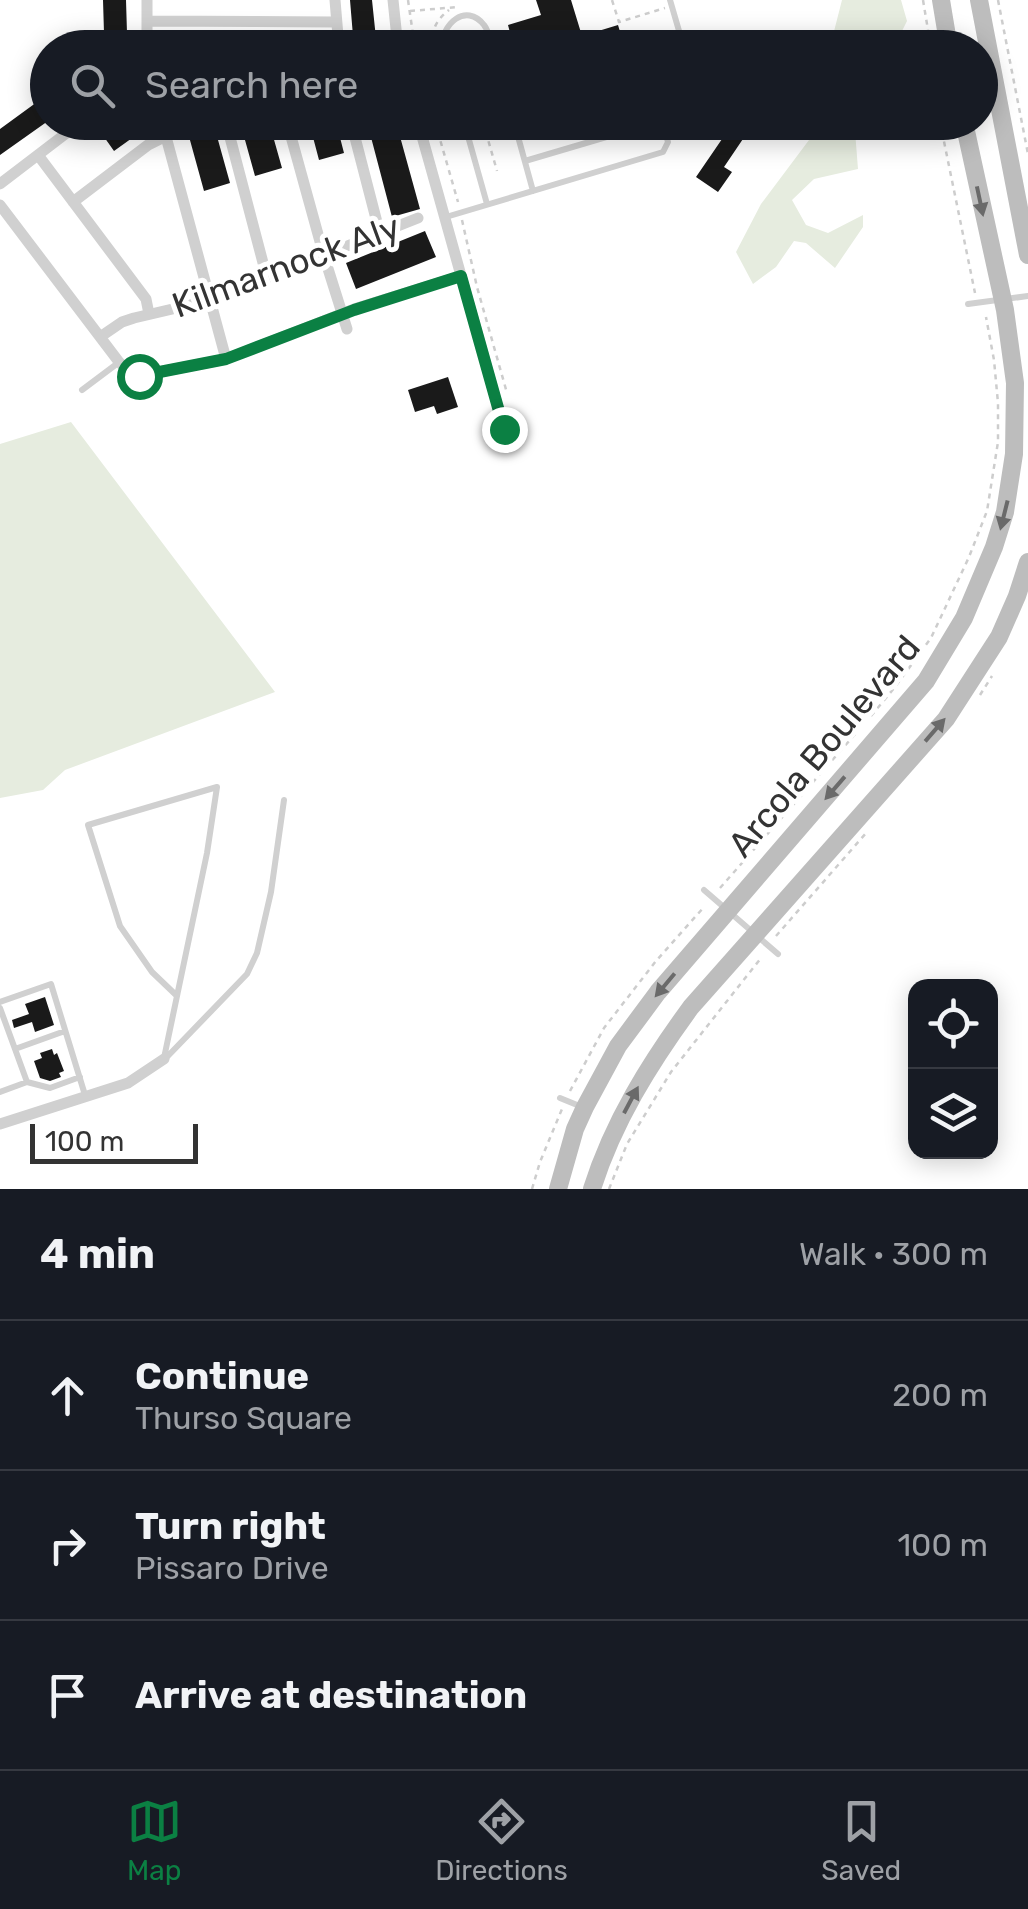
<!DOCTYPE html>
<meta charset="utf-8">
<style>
body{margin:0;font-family:Rubik,sans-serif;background:#20242c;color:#f1f3f6}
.controls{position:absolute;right:30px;bottom:30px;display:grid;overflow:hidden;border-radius:20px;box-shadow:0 5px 25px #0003}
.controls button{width:90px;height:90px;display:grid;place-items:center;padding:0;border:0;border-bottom:2px solid #363941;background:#171b24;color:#f1f3f6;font:50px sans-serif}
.scale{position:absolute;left:30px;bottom:25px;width:168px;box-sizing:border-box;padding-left:10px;border:5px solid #333;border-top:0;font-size:28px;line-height:35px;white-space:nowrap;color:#333;-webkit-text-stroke:8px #fff;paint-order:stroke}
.stop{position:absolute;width:30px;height:30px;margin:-22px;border:8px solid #0b8043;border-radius:50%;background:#fff}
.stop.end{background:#0b8043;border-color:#fff;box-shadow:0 2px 10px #0008}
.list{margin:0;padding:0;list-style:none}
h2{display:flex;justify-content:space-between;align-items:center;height:130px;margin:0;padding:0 40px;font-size:42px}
h2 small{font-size:32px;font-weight:400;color:#9ea1a6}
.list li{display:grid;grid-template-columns:65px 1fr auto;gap:30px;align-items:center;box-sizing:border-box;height:150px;padding:0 40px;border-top:2px solid #363941}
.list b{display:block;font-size:38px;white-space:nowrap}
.list p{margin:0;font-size:32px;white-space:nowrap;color:#9ea1a6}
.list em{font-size:32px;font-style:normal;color:#9ea1a6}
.icon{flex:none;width:55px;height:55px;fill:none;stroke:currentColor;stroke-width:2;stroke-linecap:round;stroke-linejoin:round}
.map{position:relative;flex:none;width:1028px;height:1189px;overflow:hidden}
.search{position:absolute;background:#171b24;box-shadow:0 5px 25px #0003;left:30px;right:30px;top:30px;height:110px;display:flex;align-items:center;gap:25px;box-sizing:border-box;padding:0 35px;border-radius:55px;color:#9ea1a6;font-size:38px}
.sheet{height:580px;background:#171b24}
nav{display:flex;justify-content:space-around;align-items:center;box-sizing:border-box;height:140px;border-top:2px solid #363941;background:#171b24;font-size:28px;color:#9ea1a6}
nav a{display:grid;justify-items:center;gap:5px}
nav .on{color:#0b8043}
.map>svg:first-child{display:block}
.green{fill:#e6ecdf}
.building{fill:#1a1a1a}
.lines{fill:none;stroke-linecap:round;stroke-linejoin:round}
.path{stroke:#cdcdcd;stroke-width:2.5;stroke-dasharray:5 5;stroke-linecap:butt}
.lane{stroke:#d0d0d0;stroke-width:6}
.street{stroke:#d0d0d0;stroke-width:11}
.secondary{stroke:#bdbdbd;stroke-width:18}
.oneway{fill:#6a6a6a}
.route{stroke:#0b8043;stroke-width:12}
.labels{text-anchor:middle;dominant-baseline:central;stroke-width:10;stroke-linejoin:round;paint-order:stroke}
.street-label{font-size:35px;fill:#333;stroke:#fff}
</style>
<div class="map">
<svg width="1028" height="1189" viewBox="0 0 1028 1189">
<rect width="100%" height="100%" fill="#fff"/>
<!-- green -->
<path class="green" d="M842,0h59l6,21 -13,26h-64z
M813,123h46l-4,8 3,38 -44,10 -22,21 14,25 22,8 35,-18v12l-28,41 -29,-25 -12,-2 -18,26 -23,17 -17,-32 25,-48 51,-68z
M71,422l204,270 -210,78 -22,20 -43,8v-354z"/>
<!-- building -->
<path class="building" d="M103,0h23l1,33h-23z
M350,0h22l5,48h-23z
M536,0h35l11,36 36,-11 7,23h-111l-6,-23 33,-10z
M48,94v27l-48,34v-26z
M117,122h36v1l-39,28 -12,-17z
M185,122h28l17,61 -26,8z
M240,122h29l13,46 -27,8z
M309,122h27l8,31 -25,7z
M367,122h29l24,87 -28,8z
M733,123l14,10 -23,34 8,5 -14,20 -22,-15z
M425,231l11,26 -80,32 -10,-26z
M448,377l10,30 -21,7 -3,-8 -19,6 -7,-22z
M45,997l9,28 -19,7 -3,-10 -18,6 -2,-8 17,-6 -4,-10z
M52,1049l2,6 3,-2 7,18 -5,2 2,4 -11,4 -10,-3 -6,-17 8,-3 -2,-5z"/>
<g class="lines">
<!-- path -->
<path class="path" d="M408,0l7,48
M612,0l7,22 46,-14
M923,0l8,48
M998,0l30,154
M410,11l48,-4
M433,46c-3,-15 4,-27 16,-36
M435,122l23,80
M483,122l14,49
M940,122l35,171
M462,220l15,67 30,106
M980,695l12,-19
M871,716l24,-29 36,-49 38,-81 18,-46 11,-69v-39l-4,-43 -8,-43
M720,888l137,-156
M776,936l91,-104
M570,1091l34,-63 52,-67 48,-54
M532,1189l8,-27 22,-53
M609,1189l18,-45 44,-72 90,-114"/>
<!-- lane -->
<path class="lane" d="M670,0l14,48
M442,48c-1,-24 24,-46 42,-23 5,6 6,15 8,23
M464,122l23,82
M514,122l19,69
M517,132l33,-10
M525,161l132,-39
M446,217l217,-65 5,-10 -6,-20
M968,304l60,-8
M82,390l36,-27
M704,890l74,64
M0,1002l51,-18 34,111
M0,1008l15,41 50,-18
M164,1058l43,-205 10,-66 -129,38 32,101 32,46 24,23
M165,1059l82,-85 10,-21 14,-61 13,-92
M27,1082l23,6 30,-11
M0,1092l27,-10 -12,-33
M560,1098l22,9"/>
<!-- street -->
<path class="street" d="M335,0l4,48
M393,0l5,48
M147,21l189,1
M147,48v-48
M162,122l64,237
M226,122l41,156
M287,122l37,134 23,73
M351,122l29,112
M418,122l86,307
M38,155l108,144 3,15
M0,184l81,-62
M73,202l75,-57 18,-9
M0,205l119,157 12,11 8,3 87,-17 128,-50 107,-33
M100,337l22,-15 12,-4 77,-18 207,-82
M0,1124l128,-41 36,-24"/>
<!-- secondary -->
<path class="secondary" d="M941,0l8,48
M979,0l49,255
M558,1189l17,-60 10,-22 33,-61 40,-54 268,-311 38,-63 30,-71 11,-35 9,-58 1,-71 -10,-73 -41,-188
M592,1189c21,-67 58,-126 99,-182l255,-288 53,-82 18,-41 11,-34"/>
</g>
<!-- one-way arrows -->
<defs><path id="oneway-solid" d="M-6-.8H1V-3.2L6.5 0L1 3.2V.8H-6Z" transform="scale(2.5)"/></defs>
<g class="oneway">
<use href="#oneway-solid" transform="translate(980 201) rotate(78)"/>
<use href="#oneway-solid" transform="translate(1004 515) rotate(104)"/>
<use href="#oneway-solid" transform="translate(935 730) rotate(-49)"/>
<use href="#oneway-solid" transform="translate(835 788) rotate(131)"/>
<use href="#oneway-solid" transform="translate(665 985) rotate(130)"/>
<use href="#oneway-solid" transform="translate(631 1100) rotate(-62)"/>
</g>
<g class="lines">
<!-- route -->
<path class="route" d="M139,376l87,-17 128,-49 107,-34 43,153"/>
</g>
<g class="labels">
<!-- street labels -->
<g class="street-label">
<text transform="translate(286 266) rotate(-20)">Kilmarnock Aly</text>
<text transform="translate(824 746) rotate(-50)">Arcola Boulevard</text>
</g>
</g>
</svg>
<div class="controls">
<button><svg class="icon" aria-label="locate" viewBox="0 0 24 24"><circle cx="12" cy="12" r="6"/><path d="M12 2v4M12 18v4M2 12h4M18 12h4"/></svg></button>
<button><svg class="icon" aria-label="layers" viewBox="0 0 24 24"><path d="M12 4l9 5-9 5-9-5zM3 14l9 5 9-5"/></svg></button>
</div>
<div class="scale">100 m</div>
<div class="stop" style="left:139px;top:376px"></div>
<div class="stop end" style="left:504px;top:429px"></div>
<div class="search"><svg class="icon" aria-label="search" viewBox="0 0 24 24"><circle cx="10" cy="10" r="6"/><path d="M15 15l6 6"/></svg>Search here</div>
</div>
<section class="sheet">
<h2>4 min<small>Walk · 300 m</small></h2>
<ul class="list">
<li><svg class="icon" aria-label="ahead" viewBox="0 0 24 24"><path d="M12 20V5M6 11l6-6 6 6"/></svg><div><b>Continue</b><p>Thurso Square</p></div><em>200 m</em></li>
<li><svg class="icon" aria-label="right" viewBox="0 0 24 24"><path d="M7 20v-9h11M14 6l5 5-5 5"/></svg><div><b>Turn right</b><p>Pissaro Drive</p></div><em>100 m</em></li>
<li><svg class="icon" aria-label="arrive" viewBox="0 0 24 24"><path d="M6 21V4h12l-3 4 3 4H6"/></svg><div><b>Arrive at destination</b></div></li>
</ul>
</section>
<nav>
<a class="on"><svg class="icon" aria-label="map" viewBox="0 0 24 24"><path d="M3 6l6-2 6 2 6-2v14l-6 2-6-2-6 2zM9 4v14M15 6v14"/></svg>Map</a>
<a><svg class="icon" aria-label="directions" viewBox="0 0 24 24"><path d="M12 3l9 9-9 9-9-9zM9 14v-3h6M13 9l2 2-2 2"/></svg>Directions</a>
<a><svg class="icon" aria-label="saved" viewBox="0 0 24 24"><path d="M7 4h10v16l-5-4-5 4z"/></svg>Saved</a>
</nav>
